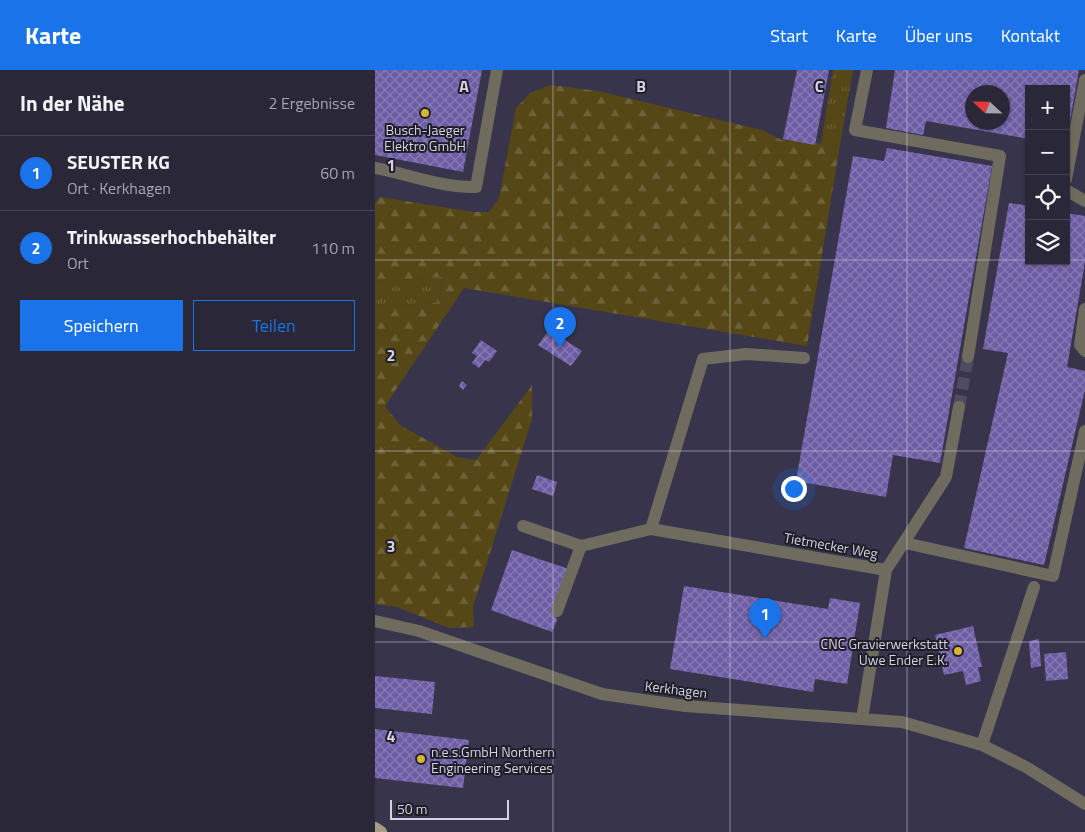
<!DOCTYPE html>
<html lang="de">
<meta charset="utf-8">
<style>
body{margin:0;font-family:"Titillium Web",sans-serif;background:#363343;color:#f1f3f6}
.controls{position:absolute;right:15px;top:15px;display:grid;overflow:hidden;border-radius:0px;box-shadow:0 1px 4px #0004}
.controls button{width:45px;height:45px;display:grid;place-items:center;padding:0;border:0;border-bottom:1px solid #464453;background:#2a2738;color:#f1f3f6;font:25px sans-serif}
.compass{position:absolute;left:590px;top:15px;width:45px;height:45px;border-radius:50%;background:#2a2738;box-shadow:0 1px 4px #0004;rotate:292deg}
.scale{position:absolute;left:15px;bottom:12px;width:119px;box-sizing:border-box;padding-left:5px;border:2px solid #d4d2e1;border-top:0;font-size:14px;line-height:18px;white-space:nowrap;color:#d4d2e1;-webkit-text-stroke:4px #1f1d28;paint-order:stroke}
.you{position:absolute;left:418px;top:418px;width:18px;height:18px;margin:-12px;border:4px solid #fff;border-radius:50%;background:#1a73e8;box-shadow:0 0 0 8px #1a73e833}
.badge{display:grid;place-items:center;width:32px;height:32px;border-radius:50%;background:#1a73e8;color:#fff;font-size:16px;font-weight:700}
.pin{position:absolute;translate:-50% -41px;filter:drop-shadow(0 1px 2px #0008)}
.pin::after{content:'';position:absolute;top:26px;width:18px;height:15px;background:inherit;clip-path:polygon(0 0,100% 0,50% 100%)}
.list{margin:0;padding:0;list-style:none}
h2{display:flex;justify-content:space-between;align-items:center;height:65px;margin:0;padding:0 20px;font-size:21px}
h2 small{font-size:16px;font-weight:400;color:#a5a5ae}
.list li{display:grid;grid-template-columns:32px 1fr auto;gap:15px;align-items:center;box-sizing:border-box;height:75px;padding:0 20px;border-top:1px solid #464453}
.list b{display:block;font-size:19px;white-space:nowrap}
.list p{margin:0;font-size:16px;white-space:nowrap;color:#a5a5ae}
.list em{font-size:16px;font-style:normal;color:#a5a5ae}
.actions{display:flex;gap:10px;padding:15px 20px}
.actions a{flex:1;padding:11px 0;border:1px solid #1a73e8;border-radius:0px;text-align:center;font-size:18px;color:#1a73e8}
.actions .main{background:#1a73e8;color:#fff}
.icon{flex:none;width:28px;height:28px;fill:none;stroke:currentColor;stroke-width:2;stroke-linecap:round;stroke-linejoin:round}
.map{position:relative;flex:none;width:710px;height:762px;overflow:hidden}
header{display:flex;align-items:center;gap:30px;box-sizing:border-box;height:70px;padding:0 25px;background:#1a73e8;color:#fff}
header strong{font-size:24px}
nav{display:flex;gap:28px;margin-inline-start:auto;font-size:18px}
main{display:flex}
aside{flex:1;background:#2a2738}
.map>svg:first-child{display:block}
.grass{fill:url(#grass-tufts)}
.forest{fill:url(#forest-firs)}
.building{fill:url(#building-cross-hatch);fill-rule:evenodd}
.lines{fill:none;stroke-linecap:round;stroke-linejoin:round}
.minor-tunnel{stroke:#4f4c62;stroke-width:12;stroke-dasharray:12 6;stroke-linecap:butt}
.minor{stroke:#6f6b5f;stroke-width:12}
.major{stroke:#a49d85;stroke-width:12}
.grid{fill:none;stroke:#d4d2e1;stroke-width:1;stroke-opacity:0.55}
.poi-dot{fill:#d8b434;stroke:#1f1d28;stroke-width:2}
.labels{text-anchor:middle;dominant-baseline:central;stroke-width:4;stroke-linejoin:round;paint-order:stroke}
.poi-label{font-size:14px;fill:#d4d2e1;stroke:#1f1d28}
.street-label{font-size:14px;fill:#d4d2e1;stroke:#1f1d28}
.grid-label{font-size:16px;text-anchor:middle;font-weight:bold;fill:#d4d2e1;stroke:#1f1d28;stroke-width:4;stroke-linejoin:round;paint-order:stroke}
</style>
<header>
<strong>Karte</strong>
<nav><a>Start</a><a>Karte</a><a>Über uns</a><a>Kontakt</a></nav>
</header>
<main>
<aside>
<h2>In der Nähe<small>2 Ergebnisse</small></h2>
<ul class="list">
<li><span class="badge">1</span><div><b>SEUSTER KG</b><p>Ort · Kerkhagen</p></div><em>60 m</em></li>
<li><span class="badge">2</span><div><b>Trinkwasserhochbehälter</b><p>Ort</p></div><em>110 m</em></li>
</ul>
<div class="actions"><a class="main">Speichern</a><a>Teilen</a></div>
</aside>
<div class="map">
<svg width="710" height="762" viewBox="0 0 710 762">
<defs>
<pattern id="grass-tufts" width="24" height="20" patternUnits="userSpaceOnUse" patternTransform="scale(1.25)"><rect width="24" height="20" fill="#554716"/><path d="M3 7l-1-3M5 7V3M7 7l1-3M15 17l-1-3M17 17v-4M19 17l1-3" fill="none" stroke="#6d6138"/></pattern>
<pattern id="forest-firs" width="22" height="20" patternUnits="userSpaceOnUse" patternTransform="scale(1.25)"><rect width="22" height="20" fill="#554716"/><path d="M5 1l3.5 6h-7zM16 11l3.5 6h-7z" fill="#6d6138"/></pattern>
<pattern id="building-cross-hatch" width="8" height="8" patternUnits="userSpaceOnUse" patternTransform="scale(1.25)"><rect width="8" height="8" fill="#6d5da4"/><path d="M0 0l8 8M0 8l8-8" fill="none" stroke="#887bb4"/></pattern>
</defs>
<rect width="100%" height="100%" fill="#38344b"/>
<!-- grass -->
<path class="grass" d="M458,0h20l-13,75 -19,-1z
M67,207l-3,25 -46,5 -18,-3v-22z"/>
<!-- forest -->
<path class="forest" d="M176,15l47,6 164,39 20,10 58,5 -33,201 -343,-58 -79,118 15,19 57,32 19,3 56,-75v34l-59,188 1,20 -25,1 -52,-21 -22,-3v-300l18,3 46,-5 3,-25 -67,5v-79l5,-6 94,15h15l10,-14 17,-90 14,-15z"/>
<!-- building -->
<path class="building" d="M0,0h107l-19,102 -88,-17z
M422,0h32l-14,75 -32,-6z
M520,0h184l-12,68 -1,-49h-37v50l-103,-18 -3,14 -37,-7zM598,22h30v30h-30z
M512,78l105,18 -52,297 -47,-8 -7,42 -90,-16 57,-325 31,5z
M653,121l1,70h37v-48l19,3v46l-18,105 18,4v19l-41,175 -80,-17 44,-195 -25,-4 26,-146 16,2z
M174,260l33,21 -11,15 -33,-21z
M106,270l16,11 -8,11 -4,-2 -6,8 -7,-5 5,-7 -5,-3z
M87,311l5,4 -4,5 -4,-4z
M162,405l20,7 -4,14 -21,-7z
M137,480l57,19 -14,46 2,5 -5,12 -61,-22z
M309,516l144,23 2,-11 30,5 -13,81 -32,-5 -2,13 -143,-23z
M598,556l9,41h-4l3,14 -15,4 -3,-14 -19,4 -9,-40z
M664,569l2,27 -10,2 -2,-27z
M691,582l2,27 -22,2 -2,-27z
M0,606l60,6 -3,32 -57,-6z
M0,659l94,11 -6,48 -88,-10z"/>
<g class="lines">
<!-- minor-tunnel -->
<path class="minor-tunnel" d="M584,337l9,-50"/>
<!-- minor -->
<path class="minor" d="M492,0l-12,60 145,26 -32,201
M0,98c33,6 67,20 101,19l21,-117
M691,109l19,-99
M691,120l19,11
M710,239l-5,36 5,6
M148,456l58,20 70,-17 235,41
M276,459l52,-170 43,-5 58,4
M530,473l148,33 32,-145
M182,541l24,-65
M0,551l44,10 183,63 83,12 217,16 80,23 44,22 59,37
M487,649l24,-149 60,-93 13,-70
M607,675l52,-158"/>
<!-- major -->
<path class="major" d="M0,758l6,4"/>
</g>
<!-- grid -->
<path class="grid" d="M178,0v762M355,0v762M532,0v762M0,190h654M691,190h19M0,381h710M0,572h710"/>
<!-- markers -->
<g class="poi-dot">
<circle cx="50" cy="43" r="5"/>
<circle cx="583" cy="581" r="5"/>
<circle cx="46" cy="689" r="5"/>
</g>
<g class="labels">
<!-- poi labels -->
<g class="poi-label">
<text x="50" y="59">Busch-Jaeger<tspan x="50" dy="16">Elektro GmbH</tspan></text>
<text x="573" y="573" text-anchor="end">CNC Gravierwerkstatt<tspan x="573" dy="16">Uwe Ender E.K.</tspan></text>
<text x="56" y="681" text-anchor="start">n.e.s.GmbH Northern<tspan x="56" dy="16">Engineering Services</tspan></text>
</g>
<!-- street labels -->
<g class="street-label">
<text transform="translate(456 475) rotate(10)">Tietmecker Weg</text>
<text transform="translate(301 619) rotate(7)">Kerkhagen</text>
</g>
</g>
<g class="grid-label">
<text x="89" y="22">A</text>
<text x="266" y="22">B</text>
<text x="444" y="22">C</text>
<text x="16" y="101">1</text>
<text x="16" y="291">2</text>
<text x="16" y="482">3</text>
<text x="16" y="672">4</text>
</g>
</svg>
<div class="controls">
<button>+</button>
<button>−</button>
<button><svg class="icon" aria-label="locate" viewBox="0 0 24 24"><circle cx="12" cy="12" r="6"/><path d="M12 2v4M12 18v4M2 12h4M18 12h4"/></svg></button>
<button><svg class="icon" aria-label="layers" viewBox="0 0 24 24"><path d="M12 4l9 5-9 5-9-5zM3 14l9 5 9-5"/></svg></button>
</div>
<svg class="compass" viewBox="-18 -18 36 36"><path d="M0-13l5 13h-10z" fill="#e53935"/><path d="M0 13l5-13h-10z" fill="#a5a5ae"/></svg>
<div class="scale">50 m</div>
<div class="you"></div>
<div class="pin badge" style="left:390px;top:569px">1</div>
<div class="pin badge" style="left:185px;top:278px">2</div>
</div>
</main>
